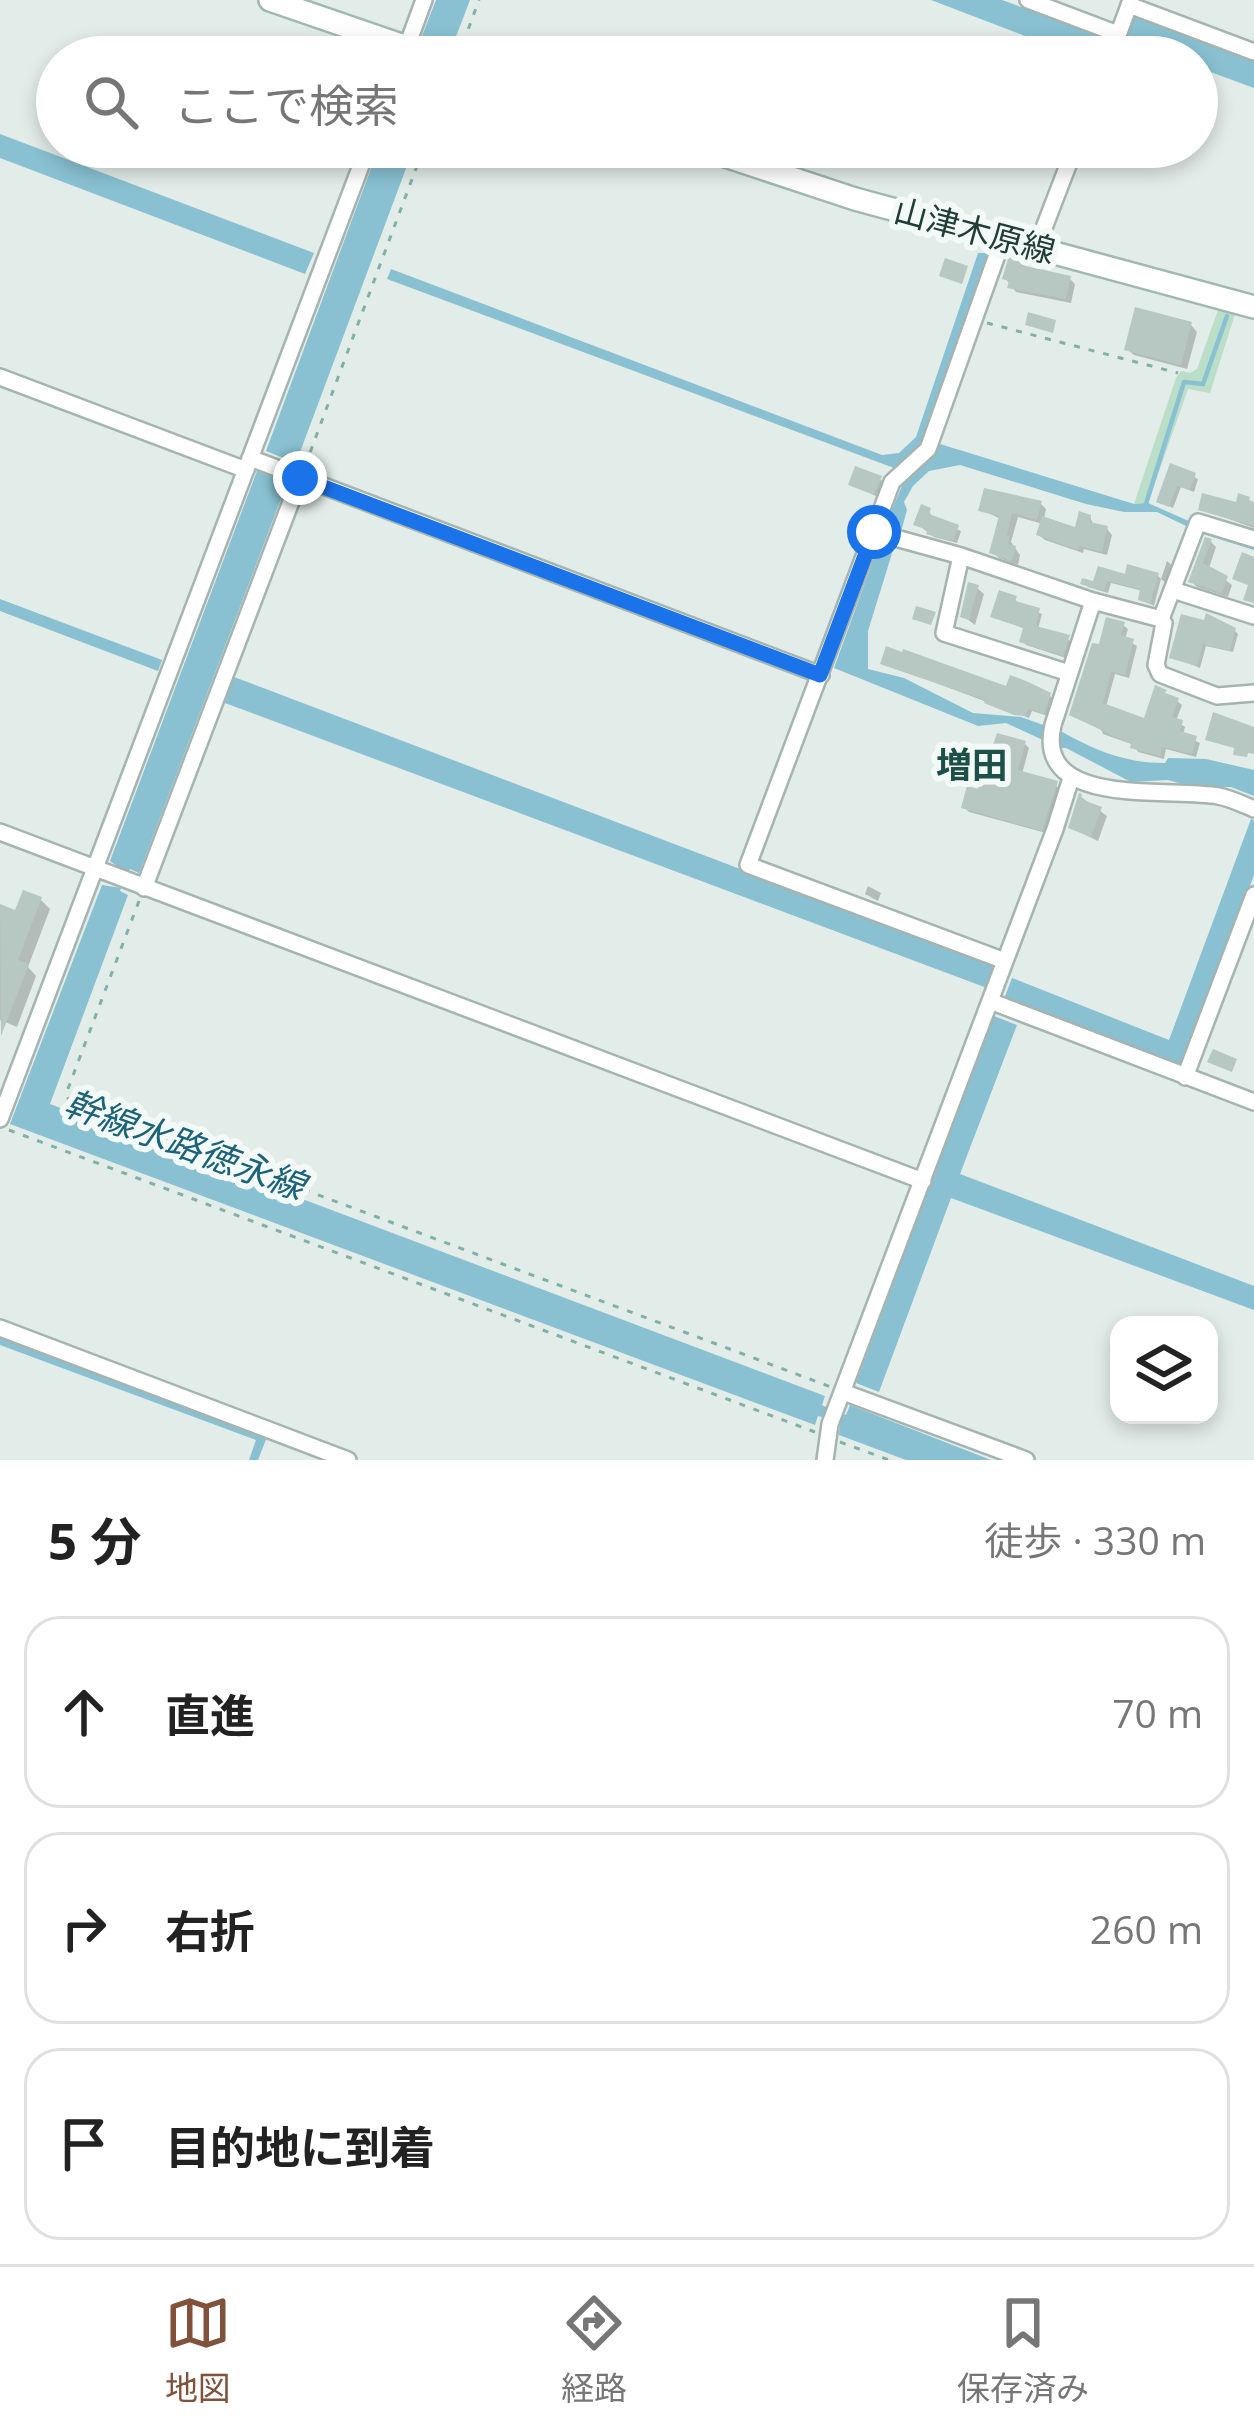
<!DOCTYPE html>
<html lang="ja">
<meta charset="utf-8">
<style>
body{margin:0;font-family:"Open Sans","Noto Sans JP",sans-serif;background:#f2f2f2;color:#222}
.controls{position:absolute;right:36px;bottom:36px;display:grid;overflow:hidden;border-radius:24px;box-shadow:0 6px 18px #0003}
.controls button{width:108px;height:108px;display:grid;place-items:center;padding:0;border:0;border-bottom:3px solid #e0e0e0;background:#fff;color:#222;font:60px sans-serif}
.stop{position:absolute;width:36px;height:36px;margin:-27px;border:9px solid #1a73e8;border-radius:50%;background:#fff}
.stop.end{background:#1a73e8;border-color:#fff;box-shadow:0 3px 12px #0008}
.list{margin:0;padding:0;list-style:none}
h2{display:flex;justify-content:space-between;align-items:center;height:156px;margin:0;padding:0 48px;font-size:51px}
h2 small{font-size:39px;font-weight:400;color:#767676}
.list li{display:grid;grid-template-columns:78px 1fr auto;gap:36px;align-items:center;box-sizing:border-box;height:192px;margin:0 24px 24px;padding:0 24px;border:3px solid #e0e0e0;border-radius:36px}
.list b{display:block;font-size:45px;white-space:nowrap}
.list em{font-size:39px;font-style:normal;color:#767676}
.icon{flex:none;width:66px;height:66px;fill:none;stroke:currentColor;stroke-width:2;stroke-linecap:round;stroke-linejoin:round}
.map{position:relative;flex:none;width:1254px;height:1460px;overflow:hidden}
.search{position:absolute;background:#fff;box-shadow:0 6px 18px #0003;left:36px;right:36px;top:36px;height:132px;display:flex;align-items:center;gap:30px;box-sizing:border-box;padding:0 42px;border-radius:66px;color:#767676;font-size:45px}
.sheet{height:804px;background:#fff}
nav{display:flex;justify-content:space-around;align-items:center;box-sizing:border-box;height:168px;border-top:3px solid #e0e0e0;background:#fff;font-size:33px;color:#767676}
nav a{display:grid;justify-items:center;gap:6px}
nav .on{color:#80523b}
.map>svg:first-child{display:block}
.green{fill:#badec7}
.water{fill:#89c1d2}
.shadow{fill:#0003}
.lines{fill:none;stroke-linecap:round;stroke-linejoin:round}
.stream{stroke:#89c1d2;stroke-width:4.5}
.building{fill:#b7c7c2}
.street-casing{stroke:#a5b4b0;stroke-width:20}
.secondary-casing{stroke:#a0b8b2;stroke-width:26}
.path{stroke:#82b0a6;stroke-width:3;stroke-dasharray:6 9;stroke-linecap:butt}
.street{stroke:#fff;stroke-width:15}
.secondary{stroke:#fff;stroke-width:21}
.route{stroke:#1a73e8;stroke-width:15}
.labels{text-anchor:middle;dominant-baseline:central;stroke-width:12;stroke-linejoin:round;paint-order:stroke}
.street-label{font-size:33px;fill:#223d38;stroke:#f2f9f6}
.neighbourhood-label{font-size:36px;font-weight:bold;fill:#1d5048;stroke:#f2f9f6}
.water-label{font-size:36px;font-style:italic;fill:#1b627a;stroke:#f2f9f6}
</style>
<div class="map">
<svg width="1254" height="1460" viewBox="0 0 1254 1460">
<rect width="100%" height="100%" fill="#e2ece8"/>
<!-- green -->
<path class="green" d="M1218,310l17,4 -25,79 -22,-4 -40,114 -14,1 42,-126 5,-7 9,2 7,-4z"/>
<!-- water -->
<path class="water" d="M436,0h34l-18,47 -30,-11z
M931,0h71l101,37 -7,20h-16z
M1135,15l119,45v28l-57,-21v-10h-27l-19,-7 -3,7h-29z
M0,134l314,119 -9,21 -305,-116z
M379,147h35l-118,316 -30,-12z
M978,253h10l-64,188 -30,27 -507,-189 4,-10 491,186 17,-2 17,-16z
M940,444l194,60 14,-1 61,27 45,13v7l-51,-16 -46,-22h-33l-38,-8 -126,-39 -31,6 -16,15 -9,16 3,8 -6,22 -16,-6 17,-40 33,-31z
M257,471l30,12 -148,390 -9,-4 -2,6 -18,-14z
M879,544l14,6 -25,81v38l36,9 69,35 48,4 25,9 -1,15 -39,-18 -28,3 -144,-58z
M0,599l162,61 -4,11 -158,-60z
M234,677l762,289 -9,22 -762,-285z
M1059,730c35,20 65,33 106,33l3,-5 38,1 48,11v26l-23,-9h-39l-24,-7 -37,2 -65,-34h-9z
M1251,819l3,1v55l-71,194 -179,-70 8,-21 157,62z
M102,885l19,3 -1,3 8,4 -78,209 775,292 -3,9 6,3 -3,10 -7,-2 -3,9 -805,-301z
M994,1016l23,9 -57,149 294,112v24l-303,-112 -72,194 -23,-9z
M0,1336l267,101 -9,23h-9l7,-20 -256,-95z
M850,1405l141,55h-85l-67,-25 2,-22 5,2z"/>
<!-- shadow -->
<path class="shadow" d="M1025,269l45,10 5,5 -4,19 -55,-11 -11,-14z
M1191,325l6,7 -10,37 -53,-14 -7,-6z
M1172,467l26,12 -4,13 -13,-5 -8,21 -14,-7z
M880,479l4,4 -6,14 -27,-13z
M1040,503l6,6 -2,10 33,12 13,-14 4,9 13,3 5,6 -5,20 -23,-6 -1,4 -38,-13 -6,-5 4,-11 -25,-7 -7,25 9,13 -2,10 -19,-7 -6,-6 8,-33 -19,-9z
M1254,504v24l-53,-19 37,-3z
M929,510l3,8 29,13 -4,12 -23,-6 -17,-13z
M1210,541l6,6 -7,21 23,17 -4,12 -31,-10 -6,-6z
M1167,561l6,5 -7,17 -5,-4z
M1100,570l27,8 30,-3 4,4 -7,27 -13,-7 2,-8 -32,-8 -3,10 -20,-6 -4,-4 11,2z
M977,588l7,6 -9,31 -12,-9z
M1015,598l3,7 24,9 -4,15 33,12 -5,17 -40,-13 -4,-4 4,-12 -33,-13z
M1123,625l5,4 -3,10 12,7 -8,32 -14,-4 -9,33 39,15 32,-21 5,4 -6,16 9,6 -2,8 17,8 -4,14 -30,-8 -2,10 -26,-7 -4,-7 -31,-11 -3,-7 -28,-12 30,-67z
M1234,630l4,4 -5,18 -27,-6 -6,22 -27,-11z
M883,663l166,32 4,4 -5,17 -16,-5 -3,7z
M1024,743l5,5 -7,26 39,14 -15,45 -77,-21 -5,-5z
M1081,797l26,19 -9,25 -27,-13z
M868,886l13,7 -3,8 -13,-7z
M41,900l9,9 -22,58 8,9 -19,51 -17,-7v-112l17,6z"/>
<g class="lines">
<!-- stream -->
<path class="stream" d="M1145,507l39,-125 19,2 24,-68"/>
</g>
<!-- building -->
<path class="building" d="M1009,256l17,10 45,10 -5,23 -59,-11 2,-7 -7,-2z
M945,258l23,8 -6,18 -23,-8z
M1135,307l57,15 -11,43 -57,-15z
M1028,312l28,8 -3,13 -28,-8z
M1170,463l26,10 -6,17 -13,-4 -8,21 -13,-5z
M855,466l27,10 -8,19 -26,-10z
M984,488l58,13 -5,19 -25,-7 -5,22 3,1 -2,8 8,2 -4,15 -23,-8 10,-37 -21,-5z
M1202,493l34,9 2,-9 12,4 -1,3 5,2v24l-56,-16z
M921,504l10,4 -2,6 30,11 -6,16 -27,-7 2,-4 -15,-5z
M1079,511l12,4 -1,7 18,4 -6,26 -23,-6 -1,4 -42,-15 6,-19 33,11z
M1205,537l7,2 -9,24 25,13 -6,17 -34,-11z
M1242,552l12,5v46l-11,-3 5,-15 -16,-6z
M1127,564l32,9 -9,31 -12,-4 2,-11 -33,-8 -3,10 -24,-7 2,-6 11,3 5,-15 27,8z
M968,582l11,3 -10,35 -9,-3z
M999,590l18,6 -2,5 25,7 -4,18 34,9 -7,21 -44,-14 4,-14 -33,-11z
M916,606l20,6 -5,13 -19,-6z
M1206,613l30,15 -6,23 -27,-7 -6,22 -28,-8 12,-44 23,6z
M1106,617l19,5 -4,13 13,4 -9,36 -14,-4 -8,32 41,15 11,-33 12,5 -2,3 14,5 -7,19 11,3 -3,11 17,5 -5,18 -30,-7 -2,9 -30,-8 1,-4 -62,-29 23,-72 7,1z
M886,646l16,6 1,-3 103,37 4,-11 16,6 25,12 -7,21 -16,-5 -2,7 -12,-1 -30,-12 1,-3 -105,-36z
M1213,712l41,15v27l-6,-1 -1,4 -14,-2 1,-7 -29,-8z
M997,733l29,8 -8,29 40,11 -16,50 -81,-23 6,-22 11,3z
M1079,793l3,1 -1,5 21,8 -11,30 -23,-9z
M23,890l19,7 -24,63 11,4 -28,72 -1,-132 15,6z
M1213,1049l24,10 -5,13 -25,-10z"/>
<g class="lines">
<!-- street casing -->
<g class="street-casing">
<path id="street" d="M1028,0l90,34
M1129,5l125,47
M403,57l21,-57
M1110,57l21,-57
M1003,238l-75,211 -36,33 -144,383 257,96
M1037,246l38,-99
M0,377l246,93
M250,458l571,217
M874,532l87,24 132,45
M1254,539l-56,-17 -37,97 3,4 -8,42 4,9 57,22 37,-3
M961,556l-17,77 125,40
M1173,590l81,26
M1161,619l-68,-18 -40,124c-19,84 115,62 165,71 12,2 24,8 36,13
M0,832l923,349
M144,888l156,-410
M990,1001l264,101
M1185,1077l69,-182
M0,1119l368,-972
M0,1328l348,132
M843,1392l183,68
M825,1460l5,-36 225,-595 16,-51"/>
</g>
<!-- secondary casing -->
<g class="secondary-casing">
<path id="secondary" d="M270,0l166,57
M698,147l157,52 399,108"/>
</g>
<!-- path -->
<path class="path" d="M458,57l21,-57
M987,323l191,50
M305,466l119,-319
M139,901l-73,193 4,8 761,285
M9,1130l806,302
M840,1442l49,18"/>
<!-- street -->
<use href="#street" class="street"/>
<!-- secondary -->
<use href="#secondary" class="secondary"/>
</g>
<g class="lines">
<!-- route -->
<path class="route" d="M300,478l520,197 54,-143"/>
</g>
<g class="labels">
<!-- street labels -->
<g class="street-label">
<text transform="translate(975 230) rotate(15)">山津木原線</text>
</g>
<!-- neighbourhood labels -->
<g class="neighbourhood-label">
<text x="972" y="764">増田</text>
</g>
<!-- water labels -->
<g class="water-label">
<text transform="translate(185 1144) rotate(20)">幹線水路徳永線</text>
</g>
</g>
</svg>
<div class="controls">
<button><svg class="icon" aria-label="layers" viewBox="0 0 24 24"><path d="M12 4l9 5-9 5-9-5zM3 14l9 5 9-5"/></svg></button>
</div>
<div class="stop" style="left:874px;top:532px"></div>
<div class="stop end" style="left:300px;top:478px"></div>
<div class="search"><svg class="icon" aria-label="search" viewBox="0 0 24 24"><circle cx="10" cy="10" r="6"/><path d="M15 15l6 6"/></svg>ここで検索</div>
</div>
<section class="sheet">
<h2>5 分<small>徒歩 · 330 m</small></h2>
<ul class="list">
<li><svg class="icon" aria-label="ahead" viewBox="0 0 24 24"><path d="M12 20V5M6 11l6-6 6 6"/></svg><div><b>直進</b></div><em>70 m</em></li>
<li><svg class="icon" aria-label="right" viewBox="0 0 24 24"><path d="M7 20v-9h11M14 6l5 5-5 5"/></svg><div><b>右折</b></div><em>260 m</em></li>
<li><svg class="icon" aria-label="arrive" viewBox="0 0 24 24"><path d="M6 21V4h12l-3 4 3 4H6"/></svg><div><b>目的地に到着</b></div></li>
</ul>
</section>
<nav>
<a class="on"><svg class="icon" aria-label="map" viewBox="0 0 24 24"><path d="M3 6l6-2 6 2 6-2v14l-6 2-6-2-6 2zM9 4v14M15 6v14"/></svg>地図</a>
<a><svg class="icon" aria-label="directions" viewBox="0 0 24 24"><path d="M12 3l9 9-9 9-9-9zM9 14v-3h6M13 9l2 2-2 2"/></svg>経路</a>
<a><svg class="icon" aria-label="saved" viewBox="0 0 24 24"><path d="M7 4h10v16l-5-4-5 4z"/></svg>保存済み</a>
</nav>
